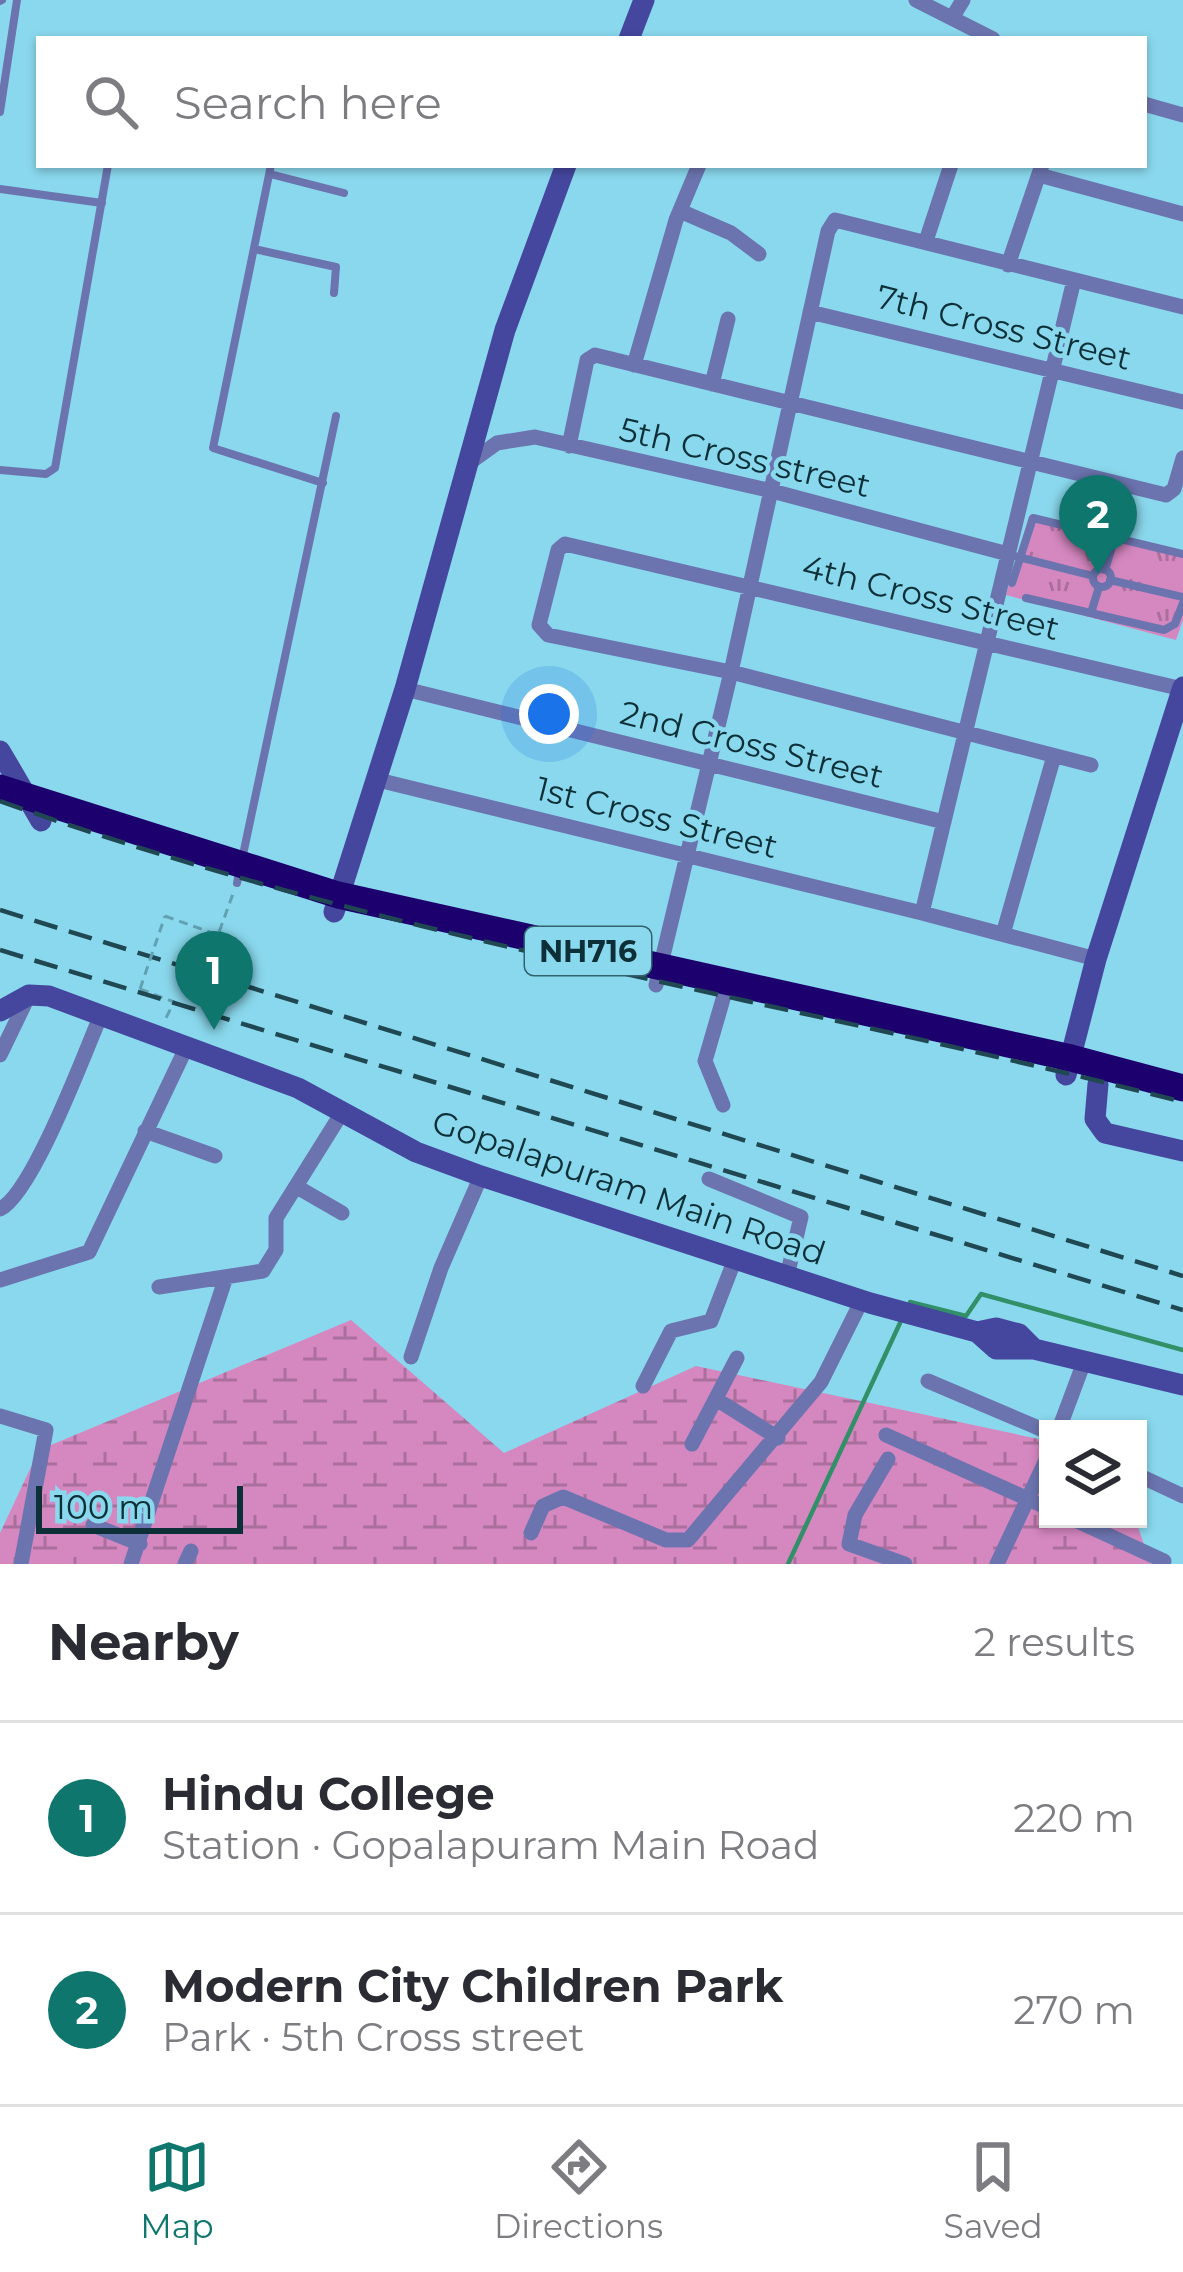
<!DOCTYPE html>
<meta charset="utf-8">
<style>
body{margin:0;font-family:Montserrat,sans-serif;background:#f7f7f7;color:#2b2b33}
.controls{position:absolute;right:36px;bottom:36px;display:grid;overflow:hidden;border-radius:0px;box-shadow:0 3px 9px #0004}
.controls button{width:108px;height:108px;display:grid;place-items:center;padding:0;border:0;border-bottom:3px solid #e1e1e2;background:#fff;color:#2b2b33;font:60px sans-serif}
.scale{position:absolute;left:36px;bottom:30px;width:207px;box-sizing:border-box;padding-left:12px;border:6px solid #0d2f37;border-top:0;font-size:33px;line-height:42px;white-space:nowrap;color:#0d2f37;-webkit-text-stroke:9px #8ad8ed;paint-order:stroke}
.you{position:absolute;left:549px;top:714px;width:42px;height:42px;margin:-30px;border:9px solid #fff;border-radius:50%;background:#1a73e8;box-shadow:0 0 0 18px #1a73e833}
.badge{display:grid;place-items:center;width:78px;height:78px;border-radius:50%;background:#0f766e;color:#fff;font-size:39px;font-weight:700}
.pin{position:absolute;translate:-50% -99px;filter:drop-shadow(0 3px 6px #0008)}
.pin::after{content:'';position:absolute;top:63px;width:42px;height:36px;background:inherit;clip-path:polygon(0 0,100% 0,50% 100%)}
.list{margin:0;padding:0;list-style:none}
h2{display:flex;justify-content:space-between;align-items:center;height:156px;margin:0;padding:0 48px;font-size:51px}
h2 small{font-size:39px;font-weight:400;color:#7c7c81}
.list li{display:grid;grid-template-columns:78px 1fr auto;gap:36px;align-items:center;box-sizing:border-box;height:192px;padding:0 48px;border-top:3px solid #e1e1e2}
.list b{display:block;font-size:45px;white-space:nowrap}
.list p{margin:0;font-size:39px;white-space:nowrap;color:#7c7c81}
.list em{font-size:39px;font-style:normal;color:#7c7c81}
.icon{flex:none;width:66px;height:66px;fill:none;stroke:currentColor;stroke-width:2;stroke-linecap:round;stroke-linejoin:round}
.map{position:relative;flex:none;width:1183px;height:1564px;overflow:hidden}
.search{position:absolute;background:#fff;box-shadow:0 3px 9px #0004;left:36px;right:36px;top:36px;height:132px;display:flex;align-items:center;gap:30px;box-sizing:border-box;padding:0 42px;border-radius:0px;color:#7c7c81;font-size:45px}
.sheet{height:540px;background:#fff}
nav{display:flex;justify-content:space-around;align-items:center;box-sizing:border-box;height:168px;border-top:3px solid #e1e1e2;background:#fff;font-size:33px;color:#7c7c81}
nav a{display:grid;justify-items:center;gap:6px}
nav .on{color:#0f766e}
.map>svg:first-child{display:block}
.grass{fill:url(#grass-tufts)}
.wetland{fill:url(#wetland-marsh)}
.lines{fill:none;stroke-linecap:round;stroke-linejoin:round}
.stream{stroke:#319068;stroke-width:4.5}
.path{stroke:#61a1b2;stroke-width:3;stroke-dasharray:9 6;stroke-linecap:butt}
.lane{stroke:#6c74af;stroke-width:8}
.street{stroke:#6c74af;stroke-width:15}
.secondary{stroke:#44479d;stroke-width:21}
.highway{stroke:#1c006e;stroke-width:27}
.rail{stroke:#204852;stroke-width:4.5;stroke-dasharray:24 12;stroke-linecap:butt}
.path-bridge{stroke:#61a1b2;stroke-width:3;stroke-dasharray:9 6;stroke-linecap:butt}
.labels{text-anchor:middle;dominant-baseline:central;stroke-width:9;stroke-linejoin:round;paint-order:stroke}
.shield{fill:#8ad8ed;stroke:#32626e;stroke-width:3}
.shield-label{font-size:30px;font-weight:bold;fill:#0d2f37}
.street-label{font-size:33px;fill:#0d2f37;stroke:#8ad8ed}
</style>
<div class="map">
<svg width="1183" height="1564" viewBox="0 0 1183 1564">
<defs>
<pattern id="grass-tufts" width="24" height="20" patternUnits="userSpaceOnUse" patternTransform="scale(3)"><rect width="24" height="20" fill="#d587c0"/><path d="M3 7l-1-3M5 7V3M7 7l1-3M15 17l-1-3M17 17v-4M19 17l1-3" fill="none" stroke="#ab6f9d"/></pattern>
<pattern id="wetland-marsh" width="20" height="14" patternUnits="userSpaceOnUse" patternTransform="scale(3)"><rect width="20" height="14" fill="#d587c0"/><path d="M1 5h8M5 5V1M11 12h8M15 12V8" fill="none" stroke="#ab6f9d"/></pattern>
</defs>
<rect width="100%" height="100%" fill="#8ad8ed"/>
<!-- grass -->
<path class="grass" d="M1029,516l154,37v67l-7,20 -170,-45z"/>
<!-- wetland -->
<path class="wetland" d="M351,1320l153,133 192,-87 352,75v78h87l16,45h-1151v-31l39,-83z"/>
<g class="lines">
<!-- stream -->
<path class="stream" d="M910,1302l56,14 15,-22 202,56
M788,1564l112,-241"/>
<!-- path -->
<path class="path" d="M165,916l53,19 16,-44
M140,989l34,13 -9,18"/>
<!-- lane -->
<path class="lane" d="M0,1l2,-1
M0,112l17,-112
M271,165l-58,283 110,35
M270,174l74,19
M0,189l102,14
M254,249l82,18 -2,26
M0,470l46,4 9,-6 53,-303
M1015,556l78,20
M1093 578a9 9 0 1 1 18 0a9 9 0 1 1-18 0Z
M1105,570l10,-33
M1110,580l73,17
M1012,583l21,-65 150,36
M1026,598l138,32 11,-6 8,-21
M1091,613l8,-26
M237,883l99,-467"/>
<!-- street -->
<path class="street" d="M916,0l77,39
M952,18l11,-18
M1144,104l39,11
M1039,175l144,39
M680,211l51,22 28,21
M926,241l25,-76
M1008,265l34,-100
M1074,280l-152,633 174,46
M810,312l373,90
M634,365l42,-145 23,-55
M712,384l16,-65
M569,446l18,-86 8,-5 571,140 8,-6 9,-31
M472,461l25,-18 38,-6 237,54 236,63
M405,689l539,133
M1182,689l-617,-145 -7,6 -19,75 9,10 183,37 97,-441 7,-11 348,87
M378,780l544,133
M1003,934l51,-178
M656,985l75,-313 360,93
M0,1055l29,-60
M723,1105l-18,-44 18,-62
M145,1131l70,25
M709,1179l92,38 -14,59
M297,1187l45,26
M0,1209c32,-15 84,-154 100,-192
M0,1280l89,-28 97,-204
M159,1287l104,-16 13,-21v-32l67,-107
M411,1357l30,-89 40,-92
M928,1381l120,51
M643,1386l28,-55 40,-10 24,-62
M716,1399l62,39
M0,1416l46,14 -25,134
M1059,1429l25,-67
M886,1435l162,73
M692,1444l45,-86
M888,1459l-33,56 -6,29 56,20
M1138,1475l45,21
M1073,1519l91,42
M93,1525l47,19
M531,1533l12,-27 20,-9 103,43h22l133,-158 41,-82
M131,1564l95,-287
M185,1564l6,-13
M997,1564l51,-108"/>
<!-- secondary -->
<path class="secondary" d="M629,39l15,-39
M0,751l41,70
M334,912l71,-223 100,-359 61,-165
M0,1011l29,-16 20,1 249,92 118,64 65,24 389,127 107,29 19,-4 23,6 15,15 149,36
M1066,1075l30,-116 87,-272
M1098,1084l-3,35 10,14 78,18
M977,1332l19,17h38"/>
<!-- highway -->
<path class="highway" d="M0,788l338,107 733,163 112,30"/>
<!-- rail -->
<path class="rail" d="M0,801c384,138 789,200 1183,301
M0,910l1183,366
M0,950l1183,360"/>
<!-- path-bridge -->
<path class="path-bridge" d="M140,989l25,-73"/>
</g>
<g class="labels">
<!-- shield labels -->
<rect class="shield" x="525" y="927" width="126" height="48" rx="9"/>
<g class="shield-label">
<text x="588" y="951">NH716</text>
</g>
<!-- street labels -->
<g class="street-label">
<text transform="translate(1004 327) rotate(14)">7th Cross Street</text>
<text transform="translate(745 457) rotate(13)">5th Cross street</text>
<text transform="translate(931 597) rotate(14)">4th Cross Street</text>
<text transform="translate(752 744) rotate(14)">2nd Cross Street</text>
<text transform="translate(657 817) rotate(14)">1st Cross Street</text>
<text transform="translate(629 1187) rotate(19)">Gopalapuram Main Road</text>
</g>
</g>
</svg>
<div class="controls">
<button><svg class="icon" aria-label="layers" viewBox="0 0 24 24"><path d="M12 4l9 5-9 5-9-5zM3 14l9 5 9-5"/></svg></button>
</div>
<div class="scale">100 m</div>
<div class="you"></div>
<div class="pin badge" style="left:214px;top:1030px">1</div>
<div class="pin badge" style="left:1098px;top:574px">2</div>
<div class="search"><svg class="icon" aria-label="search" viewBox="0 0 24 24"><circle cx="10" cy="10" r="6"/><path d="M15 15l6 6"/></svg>Search here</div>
</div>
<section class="sheet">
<h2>Nearby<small>2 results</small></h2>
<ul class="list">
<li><span class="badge">1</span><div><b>Hindu College</b><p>Station · Gopalapuram Main Road</p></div><em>220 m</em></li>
<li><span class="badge">2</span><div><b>Modern City Children Park</b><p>Park · 5th Cross street</p></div><em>270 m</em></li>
</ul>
</section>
<nav>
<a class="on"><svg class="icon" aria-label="map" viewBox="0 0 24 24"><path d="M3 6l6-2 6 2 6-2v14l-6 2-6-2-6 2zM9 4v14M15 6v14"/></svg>Map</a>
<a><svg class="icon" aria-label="directions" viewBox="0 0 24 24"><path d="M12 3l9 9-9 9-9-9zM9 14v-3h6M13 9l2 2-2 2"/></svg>Directions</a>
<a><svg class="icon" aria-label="saved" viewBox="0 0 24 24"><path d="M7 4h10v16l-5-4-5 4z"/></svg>Saved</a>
</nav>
